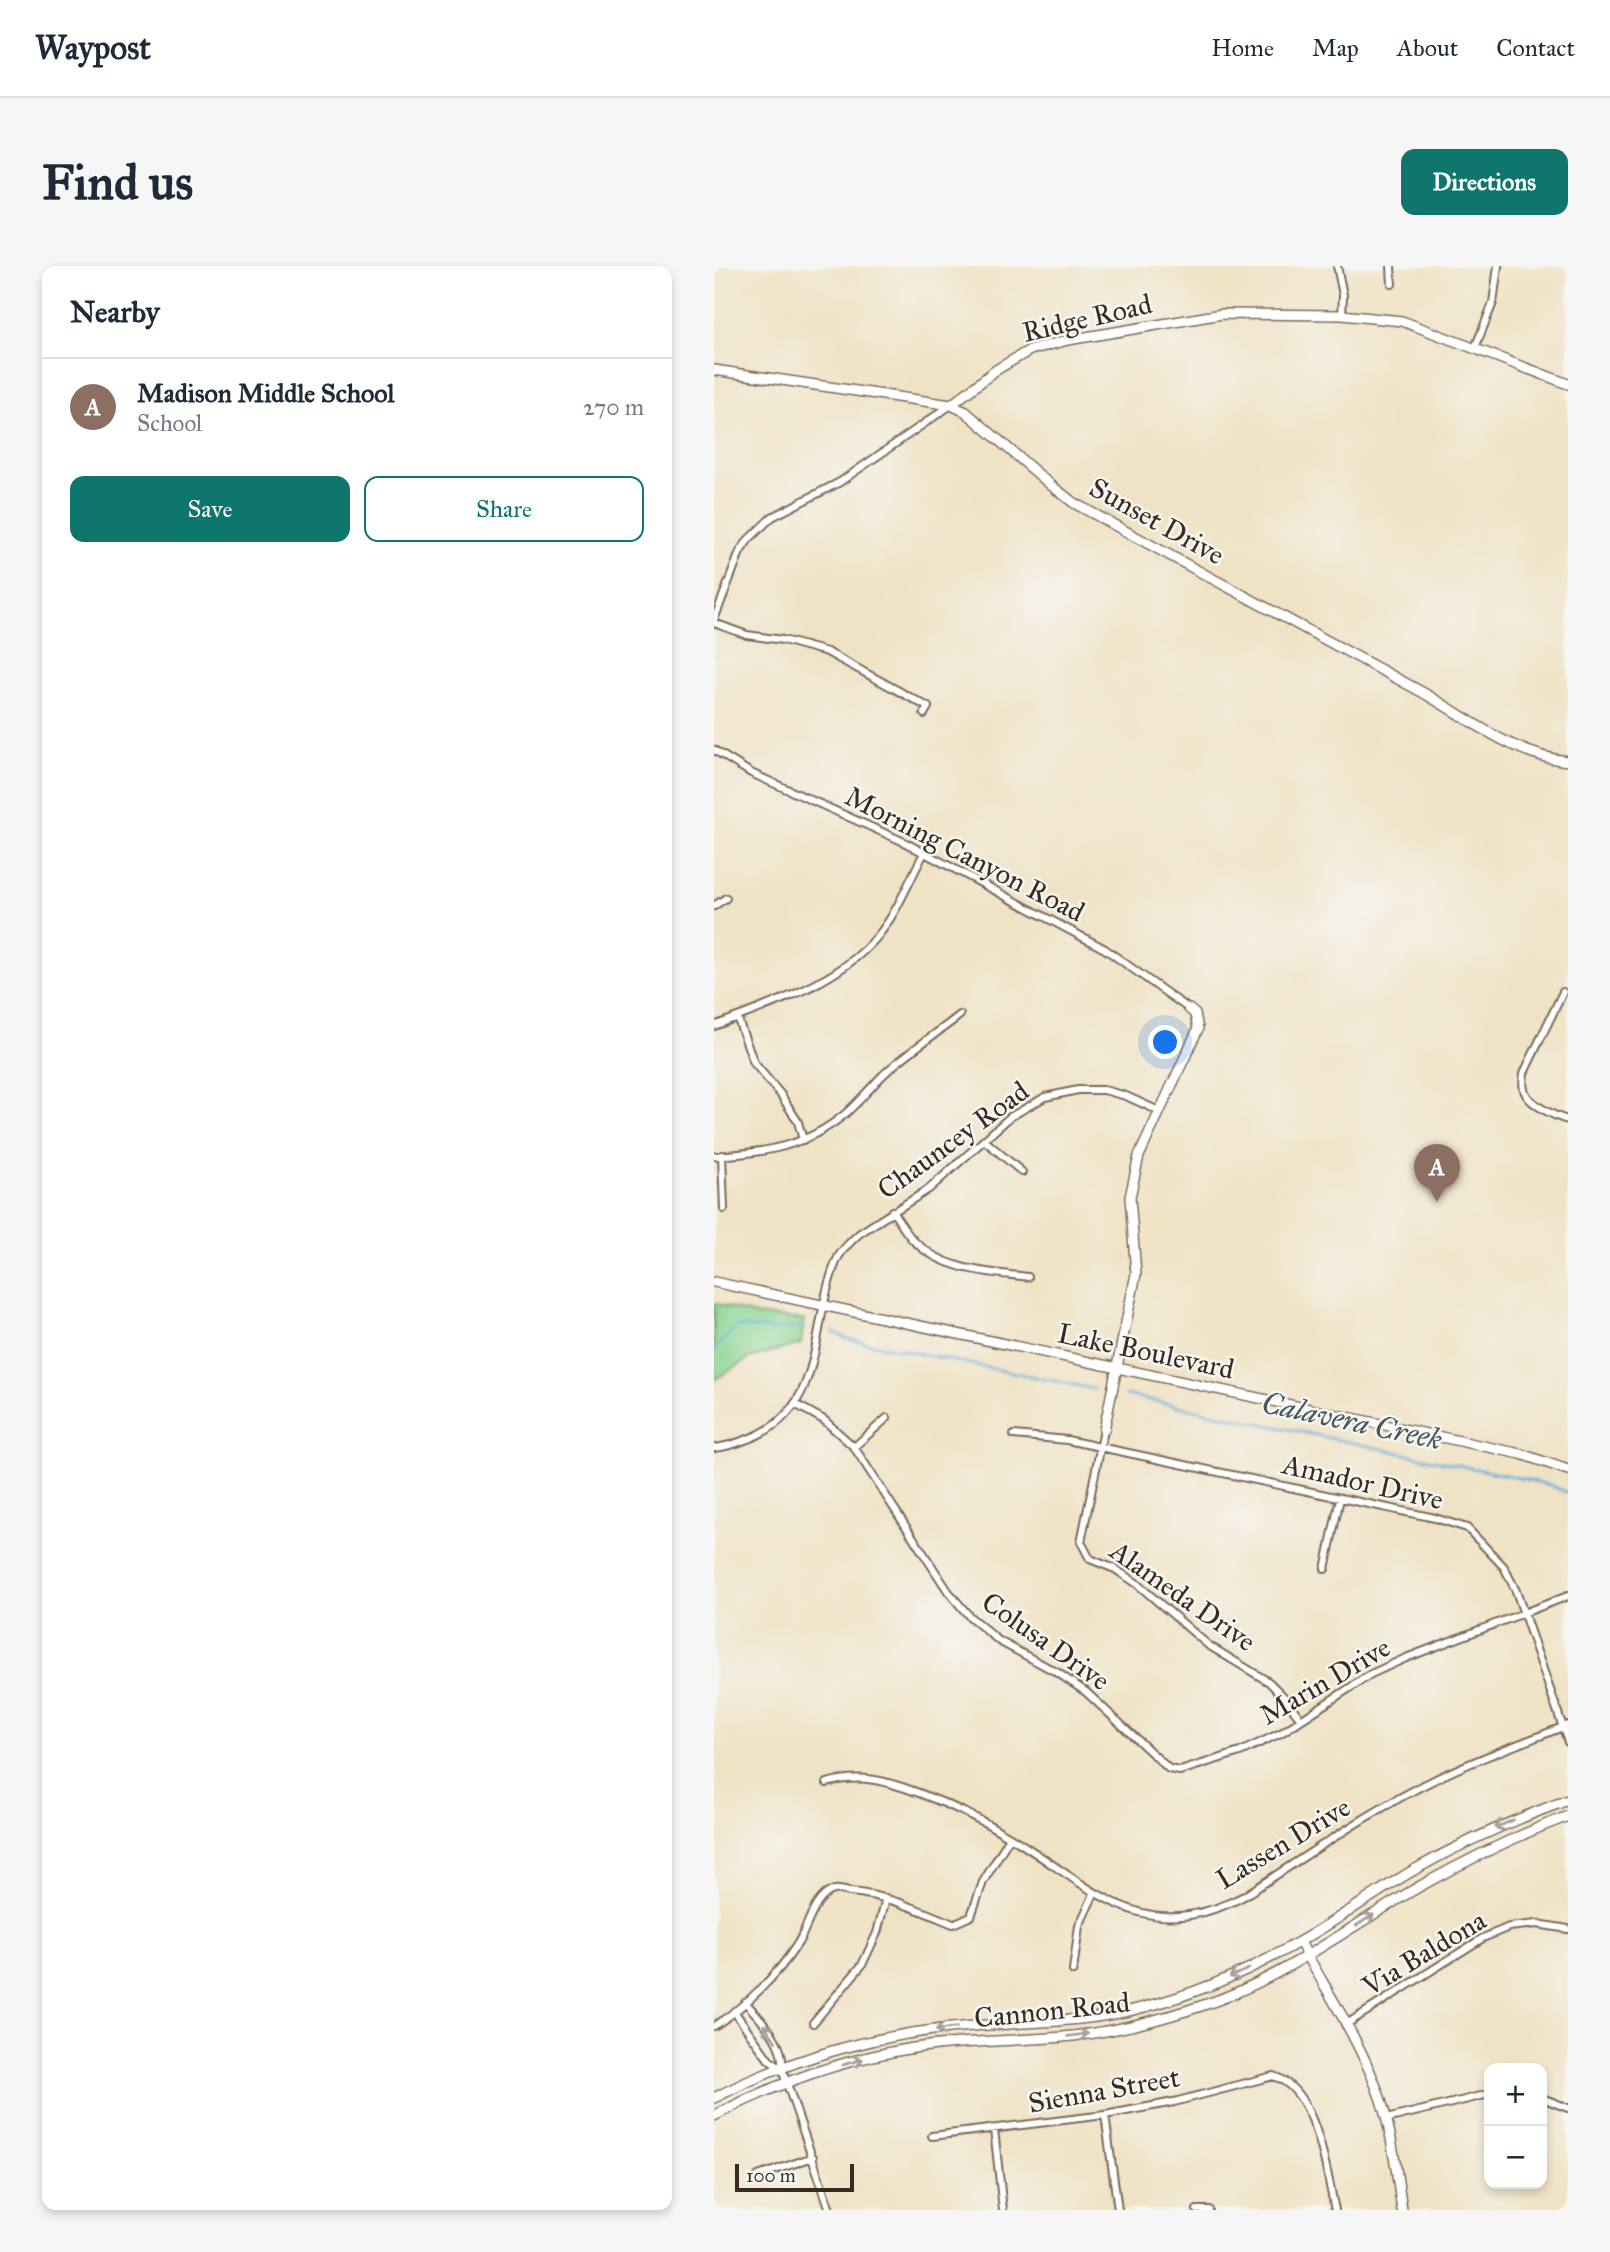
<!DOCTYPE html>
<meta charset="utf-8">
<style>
body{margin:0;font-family:"IM FELL Great Primer",serif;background:#f6f6f7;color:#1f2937}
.controls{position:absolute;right:21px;bottom:21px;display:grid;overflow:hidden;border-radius:14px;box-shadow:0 4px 10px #0003}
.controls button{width:63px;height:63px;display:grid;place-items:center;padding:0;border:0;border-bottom:2px solid #e0e1e3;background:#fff;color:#1f2937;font:35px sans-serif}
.scale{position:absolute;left:21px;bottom:18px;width:119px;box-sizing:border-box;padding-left:7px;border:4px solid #3b2a1e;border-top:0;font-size:19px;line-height:24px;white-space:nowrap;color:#3b2a1e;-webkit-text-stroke:5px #f6f6f2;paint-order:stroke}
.you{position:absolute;left:452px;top:777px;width:24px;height:24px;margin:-18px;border:5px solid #fff;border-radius:50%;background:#1a73e8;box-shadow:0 0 0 10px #1a73e833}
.badge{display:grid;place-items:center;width:46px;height:46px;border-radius:50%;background:#0f766e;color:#fff;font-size:23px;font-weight:700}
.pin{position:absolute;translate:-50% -58px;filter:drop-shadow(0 2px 4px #0008)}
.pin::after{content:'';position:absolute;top:37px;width:24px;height:21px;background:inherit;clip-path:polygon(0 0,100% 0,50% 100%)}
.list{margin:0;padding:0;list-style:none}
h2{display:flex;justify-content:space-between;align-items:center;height:91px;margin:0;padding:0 28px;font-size:30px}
h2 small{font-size:23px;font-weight:400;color:#747a83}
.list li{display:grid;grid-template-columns:46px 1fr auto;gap:21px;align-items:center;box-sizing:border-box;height:98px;padding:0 28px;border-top:2px solid #e0e1e3}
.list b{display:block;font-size:26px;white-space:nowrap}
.list p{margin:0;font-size:23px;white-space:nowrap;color:#747a83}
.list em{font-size:23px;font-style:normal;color:#747a83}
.actions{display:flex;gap:14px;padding:21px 28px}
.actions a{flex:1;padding:16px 0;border:2px solid #0f766e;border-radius:14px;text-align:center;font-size:24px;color:#0f766e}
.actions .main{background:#0f766e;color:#fff}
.map{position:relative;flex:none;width:854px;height:1944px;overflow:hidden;border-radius:14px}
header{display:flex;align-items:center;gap:42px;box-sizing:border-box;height:98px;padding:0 35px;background:#fff;border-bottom:2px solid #e0e1e3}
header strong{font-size:33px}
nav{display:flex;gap:38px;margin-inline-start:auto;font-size:24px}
.intro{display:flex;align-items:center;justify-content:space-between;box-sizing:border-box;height:168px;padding:0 42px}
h1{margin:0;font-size:49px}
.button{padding:18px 32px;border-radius:14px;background:#0f766e;color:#fff;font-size:24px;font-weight:700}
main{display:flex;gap:42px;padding:0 42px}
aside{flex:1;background:#fff;border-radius:14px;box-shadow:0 4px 10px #0003}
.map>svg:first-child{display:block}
.green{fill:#8bd490;stroke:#637f57;stroke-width:2}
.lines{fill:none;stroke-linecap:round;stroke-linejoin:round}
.stream{stroke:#5dacd7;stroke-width:2.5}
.street-casing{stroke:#7a6a58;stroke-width:10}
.secondary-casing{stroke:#7a6a58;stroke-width:12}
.street{stroke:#fff;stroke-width:6}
.secondary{stroke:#fff;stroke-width:9}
.oneway{stroke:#a79f9a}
.labels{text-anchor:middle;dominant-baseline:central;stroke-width:5;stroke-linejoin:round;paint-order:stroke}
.street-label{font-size:28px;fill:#3b2a1e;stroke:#f6f6f2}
.water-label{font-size:30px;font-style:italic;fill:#47585f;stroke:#f6f6f2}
</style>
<header>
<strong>Waypost</strong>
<nav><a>Home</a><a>Map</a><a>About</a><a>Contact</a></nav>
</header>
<div class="intro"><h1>Find us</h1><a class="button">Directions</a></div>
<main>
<aside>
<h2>Nearby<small></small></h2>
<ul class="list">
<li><span class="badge" style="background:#8d6e63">A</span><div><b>Madison Middle School</b><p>School</p></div><em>270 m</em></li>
</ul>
<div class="actions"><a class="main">Save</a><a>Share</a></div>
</aside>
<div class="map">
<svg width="854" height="1944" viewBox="0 0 854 1944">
<rect width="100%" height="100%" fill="#f6f6f2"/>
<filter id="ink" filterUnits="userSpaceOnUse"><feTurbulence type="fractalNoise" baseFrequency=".0143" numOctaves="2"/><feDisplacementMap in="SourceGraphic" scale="14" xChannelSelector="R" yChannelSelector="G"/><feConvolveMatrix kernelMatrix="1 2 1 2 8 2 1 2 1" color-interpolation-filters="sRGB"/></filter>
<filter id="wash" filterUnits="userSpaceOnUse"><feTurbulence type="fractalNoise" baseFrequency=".00686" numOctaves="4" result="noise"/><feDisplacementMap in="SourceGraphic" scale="28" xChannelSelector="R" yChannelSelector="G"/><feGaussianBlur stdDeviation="1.57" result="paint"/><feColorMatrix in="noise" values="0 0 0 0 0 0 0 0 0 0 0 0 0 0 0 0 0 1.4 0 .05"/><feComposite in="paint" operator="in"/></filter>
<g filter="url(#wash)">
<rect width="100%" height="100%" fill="#f0e2c5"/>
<!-- green -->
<path class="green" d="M0,1037l41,12 49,5 -3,24 -51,14 -36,22z"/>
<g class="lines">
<!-- stream -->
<path class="stream" d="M119,1066l15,7 246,50
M0,1084l23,-24 41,4 25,-4
M412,1129l389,82 35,8 18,8"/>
</g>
</g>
<g filter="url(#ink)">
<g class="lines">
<!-- street casing -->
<g class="street-casing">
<path id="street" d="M623,0l6,29 -1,20
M677,0l1,18
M761,82l18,-45 5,-37
M0,354l26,-68 9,-13 23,-22 68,-35 111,-77
M0,357l33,12 36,5 44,12 101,55 -4,7
M0,484l37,23 151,68 203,108 84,60
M0,640l12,-8
M849,726l-39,81c-1,8 -2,16 3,23 7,10 29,21 41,24
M23,751l17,46 27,32 17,27 5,18
M0,760c56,-22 122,-41 163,-89 20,-24 32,-56 47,-84
M270,874l38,32
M8,889l2,54
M0,890c49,-3 92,-9 131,-42 14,-12 25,-26 38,-39 23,-22 52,-40 77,-60
M178,945c8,10 14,23 23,31 30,29 74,30 113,35
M81,1138l29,16 30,27 94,144 21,25 30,25 59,32 28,19 83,77 11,2 60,-19 41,-19 90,-59 35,-16 162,-62
M390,1164l-23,112 9,17 25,10 21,14 72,62 61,37 14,14 18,23
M300,1169l53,5 368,78 32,10 37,39 12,24 52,151
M140,1181l33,-29
M0,1182c11,-1 21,-4 31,-8 83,-28 64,-113 91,-178 4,-11 15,-21 24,-29l69,-44 81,-72 35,-20 33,-7h26l22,6 33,15
M611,1303l15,-71
M113,1517c33,-10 60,-2 92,10 32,12 62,26 91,44 82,49 132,113 234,59 64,-41 127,-86 196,-119 41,-20 85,-35 128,-52
M359,1705l6,-45 15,-32
M31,1736c17,19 40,40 37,67
M20,1745l35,49 13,9
M99,1757l49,-58 15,-32 9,-35
M631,1759l138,-87 26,-11 28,-3 31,5
M0,1760c32,-20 64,-51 84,-83 10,-16 16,-47 36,-53 4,-1 11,1 16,2 37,3 69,18 103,32l18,-8 12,-34 27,-45
M68,1803l48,141
M828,1832l26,10
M391,1849l13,95
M672,1853l103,-25
M280,1863l9,81
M218,1870l173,-21 69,-13 99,-26c44,13 53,95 62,134
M44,1910l55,-19
M483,1944h12"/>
</g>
<!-- secondary casing -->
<g class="secondary-casing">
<path id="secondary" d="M0,104l237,35 15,7 86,74 22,17c115,63 231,126 346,188 47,26 94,65 148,70
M237,139l45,-35 34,-20 38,-10 154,-26 120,1 60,6 166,63
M0,1016l807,172 47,16
M390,1164l32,-156 -6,-77 9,-41 59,-127 -3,-15 -6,-5
M586,1676c26,48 58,96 77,147 15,39 19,81 25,121
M0,1832c78,-41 171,-66 259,-72 56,-4 113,-3 168,-18 54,-14 108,-37 156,-65 40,-22 77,-50 117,-73 49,-28 101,-51 154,-70
M0,1850c62,-33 131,-57 200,-68 53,-9 106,-6 159,-12 44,-5 86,-16 128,-30 81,-26 150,-81 223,-122 47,-26 94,-49 144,-68"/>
</g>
<!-- street -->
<use href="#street" class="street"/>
<!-- secondary -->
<use href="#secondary" class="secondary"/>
</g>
<!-- one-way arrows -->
<defs><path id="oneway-shaft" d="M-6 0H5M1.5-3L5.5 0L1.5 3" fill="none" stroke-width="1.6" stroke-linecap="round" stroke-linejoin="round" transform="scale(1.75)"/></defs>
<g class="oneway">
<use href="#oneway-shaft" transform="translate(790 1558) rotate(157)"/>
<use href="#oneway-shaft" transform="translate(651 1654) rotate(-32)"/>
<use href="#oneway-shaft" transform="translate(525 1707) rotate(158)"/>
<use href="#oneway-shaft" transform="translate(232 1763) rotate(173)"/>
<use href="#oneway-shaft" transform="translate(56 1767) rotate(-124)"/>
<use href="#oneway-shaft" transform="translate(364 1769) rotate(-7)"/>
<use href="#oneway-shaft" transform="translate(139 1796) rotate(-16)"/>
</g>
</g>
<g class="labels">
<!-- street labels -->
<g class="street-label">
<text transform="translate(373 52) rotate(-13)">Ridge Road</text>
<text transform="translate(443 255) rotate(29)">Sunset Drive</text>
<text transform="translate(251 588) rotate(27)">Morning Canyon Road</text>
<text transform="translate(239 874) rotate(-36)">Chauncey Road</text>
<text transform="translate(432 1085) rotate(12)">Lake Boulevard</text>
<text transform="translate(649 1216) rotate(13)">Amador Drive</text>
<text transform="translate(469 1330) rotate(35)">Alameda Drive</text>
<text transform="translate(332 1375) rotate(35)">Colusa Drive</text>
<text transform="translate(611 1415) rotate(-30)">Marin Drive</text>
<text transform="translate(569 1577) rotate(-31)">Lassen Drive</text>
<text transform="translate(710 1687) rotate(-31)">Via Baldona</text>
<text transform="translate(338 1744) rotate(-6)">Cannon Road</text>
<text transform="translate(390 1824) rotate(-10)">Sienna Street</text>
</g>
<!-- water labels -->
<g class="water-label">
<text transform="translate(638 1155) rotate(12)">Calavera Creek</text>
</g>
</g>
</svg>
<div class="controls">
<button>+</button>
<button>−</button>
</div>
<div class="scale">100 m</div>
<div class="you"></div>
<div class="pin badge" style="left:723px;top:936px;background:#8d6e63">A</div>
</div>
</main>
